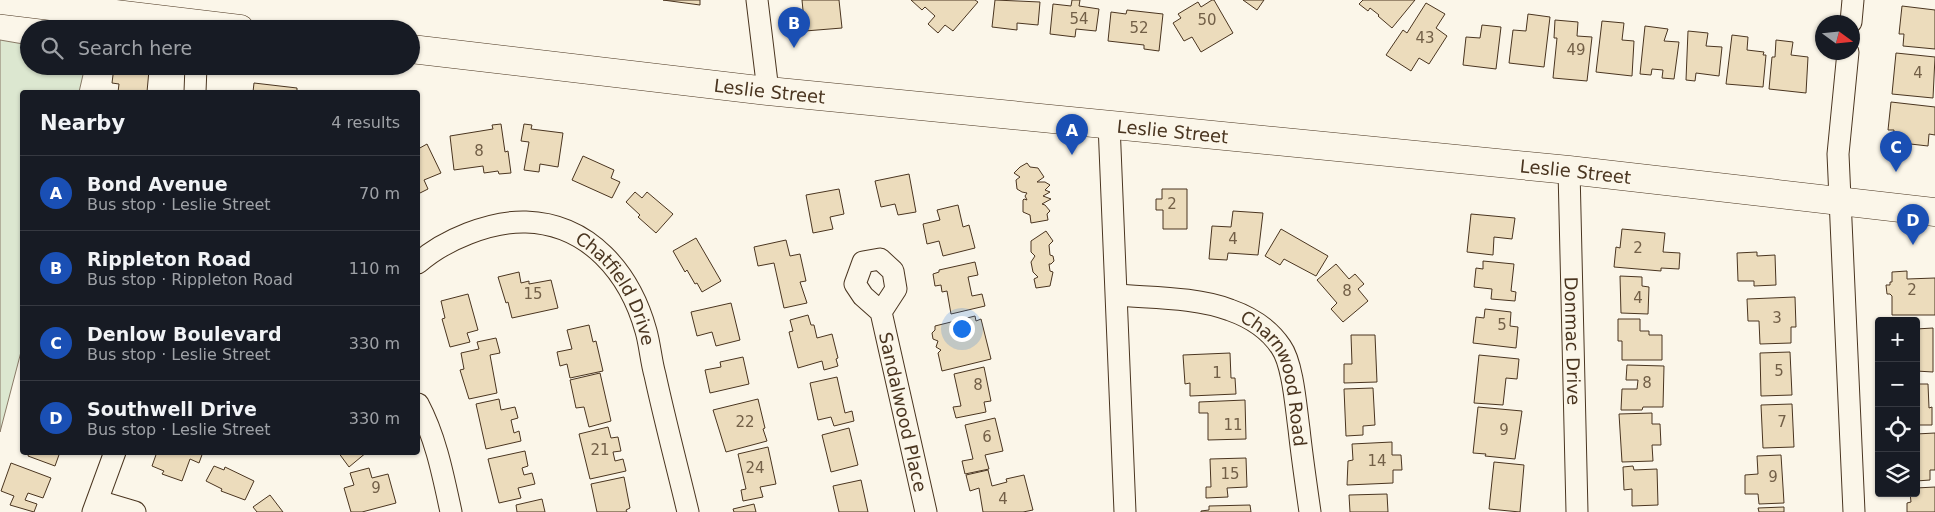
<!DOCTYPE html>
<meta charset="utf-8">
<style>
body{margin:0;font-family:"DejaVu Sans",sans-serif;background:#242831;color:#f1f3f6}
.controls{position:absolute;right:15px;bottom:15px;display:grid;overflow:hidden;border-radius:5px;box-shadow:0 1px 4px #0004}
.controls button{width:45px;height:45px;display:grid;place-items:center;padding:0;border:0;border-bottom:1px solid #363941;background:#171b24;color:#f1f3f6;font:25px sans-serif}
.compass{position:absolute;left:1815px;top:15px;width:45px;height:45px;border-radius:50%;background:#171b24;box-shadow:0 1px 4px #0004;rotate:105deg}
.you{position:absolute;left:961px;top:328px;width:18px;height:18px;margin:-12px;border:4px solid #fff;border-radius:50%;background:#1a73e8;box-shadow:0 0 0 8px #1a73e833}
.badge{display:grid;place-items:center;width:32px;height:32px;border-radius:50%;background:#c62828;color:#fff;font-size:16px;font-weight:700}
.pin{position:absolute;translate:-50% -41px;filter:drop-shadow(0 1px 2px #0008)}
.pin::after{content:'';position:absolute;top:26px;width:18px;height:15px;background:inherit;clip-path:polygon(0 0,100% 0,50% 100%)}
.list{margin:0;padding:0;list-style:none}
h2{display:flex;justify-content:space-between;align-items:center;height:65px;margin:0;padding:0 20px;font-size:21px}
h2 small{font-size:16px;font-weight:400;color:#9ea1a6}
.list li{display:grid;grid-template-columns:32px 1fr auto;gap:15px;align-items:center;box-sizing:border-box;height:75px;padding:0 20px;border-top:1px solid #363941}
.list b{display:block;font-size:19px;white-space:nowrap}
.list p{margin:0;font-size:16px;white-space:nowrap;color:#9ea1a6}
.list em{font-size:16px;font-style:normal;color:#9ea1a6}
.icon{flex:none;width:28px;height:28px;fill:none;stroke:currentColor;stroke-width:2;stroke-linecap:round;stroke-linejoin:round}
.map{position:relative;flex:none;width:1935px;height:512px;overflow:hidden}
.search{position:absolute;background:#171b24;box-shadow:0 1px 4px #0004;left:20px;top:20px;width:400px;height:55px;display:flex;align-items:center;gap:12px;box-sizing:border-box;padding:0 18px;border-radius:28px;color:#9ea1a6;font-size:19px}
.panel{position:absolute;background:#171b24;box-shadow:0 1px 4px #0004;left:20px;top:90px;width:400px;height:365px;border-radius:5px}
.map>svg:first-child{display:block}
.green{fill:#dce7d0;stroke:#887966}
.building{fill:#ecdcbc;stroke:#4a3520}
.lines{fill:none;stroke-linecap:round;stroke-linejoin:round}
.minor-casing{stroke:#4a3520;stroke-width:23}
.major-casing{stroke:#4a3520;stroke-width:29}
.minor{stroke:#fbf6e9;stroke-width:21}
.major{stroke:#fbf6e9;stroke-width:28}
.labels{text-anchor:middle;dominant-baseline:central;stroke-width:4;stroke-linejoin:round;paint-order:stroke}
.number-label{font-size:15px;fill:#725f47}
.street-label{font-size:18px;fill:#4a3520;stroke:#fbf6e9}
</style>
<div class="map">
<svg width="1935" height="512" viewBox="0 0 1935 512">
<rect width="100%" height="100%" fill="#fbf6e9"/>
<!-- green -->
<path class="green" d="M0,40l29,5v21h56l-6,26h-57v256l-22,84z"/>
<!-- building -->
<path class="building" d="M663,0h37v5z
M802,0h37l3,28 -37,3z
M911,0h64l3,2 -25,29 -8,-6 -7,8 -10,-9 7,-8 -10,-9 -3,3z
M995,0l45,2 -2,23 -21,-2v7l-25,-3z
M1072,0h8l-1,6 20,3 -3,22 -20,-2 -1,8 -25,-3 3,-30 18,2z
M1212,0h2l19,33 -32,19 -9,-15 -8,4 -11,-18 8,-5 -3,-4 20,-12 3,5z
M1243,0h21l-7,10z
M1363,0h52l-23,28 -14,-12 1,-1 -9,-7 -2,3 -9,-7z
M1426,3l19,11 -9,14 11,8 -18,28 -10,-6 -8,13 -25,-16 17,-25 4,3z
M1902,6l33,4v39l-32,-3 1,-12h-5z
M1127,10l36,4 -4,37 -15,-2v-4l-36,-4 3,-29 15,2z
M1528,14l22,3 -6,50 -35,-4 4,-33 13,1z
M1555,20l23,2 -1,14 15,1 -5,44 -34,-3 4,-40h-3z
M1602,21l22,2 -2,17 12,1 -2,35 -36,-4z
M1482,25l19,2 -5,42 -33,-4 3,-28 14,1z
M1645,26l23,3 -4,12 15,1 -5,37 -12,-1 1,-8 -11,-1 -1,6 -11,-1z
M1688,31l20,2 -2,13 16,1 -3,29 -23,-3 -1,8 -9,-1z
M1732,35l16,2 -1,13 17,2 -1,3h3l-3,32 -37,-3z
M1776,40l17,2 -2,13 17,2 -2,36 -37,-4 3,-32h3z
M1896,53l39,4 -2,41 -41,-4z
M114,67l35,3 -2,22h-29l1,-8 -7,-1z
M254,83l43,5v4h-44z
M1891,102l44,5v28l-6,-1 -1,12 -35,-4 1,-12h-6z
M501,124l4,28 3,-1 3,22 -12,1 -1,-3 -14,2 -1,-7 -29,4 -4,-34 43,-7 -1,-4z
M524,124l8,1 -1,4 32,4 -5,34 -18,-3 -1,8 -15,-2 5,-28 -8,-1z
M427,144l14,29 -17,7 4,9 -10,5v-45z
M583,156l31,14 -3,8 9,4 -8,16 -40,-18z
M1027,163l3,4 8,1 6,9 -7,5h8l5,3 -5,5 5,2 -7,4 8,3 -9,5 3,1 5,6 -3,3 1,6 -17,3 -1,-8 -7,-3v-12l1,-1 3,1 -2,-4 2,-3 -5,-1 -5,-3 -1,-9 4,-3 -6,-4 6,-6z
M909,174l7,38 -18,3 -3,-11 -14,3 -6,-26z
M839,189l5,25 -14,3 3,12 -20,4 -7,-38z
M1162,189h25v40h-24v-19h-7v-11h6z
M635,192l7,6 5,-6 26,22 -17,19 -18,-16 2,-2 -14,-13z
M958,205l5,22 6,-2 6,23 -32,8 -4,-15 -12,3 -4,-20 17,-4 -3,-10z
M1233,211l30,2 -5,42 -30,-2 -1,7 -18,-1 3,-33 19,1z
M1471,214l44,4 -3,21 -18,-2 -1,18 -26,-3z
M1281,229l47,27 -12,20 -32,-17 -4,6 -15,-9z
M1622,229l43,4 -2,19 17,1 -1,16 -18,-1v3l-47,-4 2,-20 4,1z
M1046,231l7,10 -4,4 1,10 3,1 1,5 -3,3h-2l1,7 3,1 -3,14 -14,2 -2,-9 4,-2 -5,-5 -2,-10 4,-6 -4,-4v-11z
M696,238l25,43 -19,11 -5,-9 -2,1 -8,-14 -2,2 -12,-21z
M786,240l4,16 10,-2 6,27 -6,1 7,21 -23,5 -10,-45 -16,3 -4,-19z
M1757,252v4l18,-1 1,30 -22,1v-5h-16l-1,-28z
M1483,261l31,3 -3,27 5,1 -1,9 -24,-2 1,-10 -18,-2 2,-19 7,1z
M975,262l3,13 -10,2 4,19 10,-2 3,12 -34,8 -4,-23 -5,1 -1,-7 -6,1 -2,-12 6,-2v-2z
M1336,264l13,15 6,-5 9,10 -6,5 10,12 -25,21 -12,-13 6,-6 -20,-23z
M1907,271v8l28,-1v37h-43v-19l-2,-2h-3l-1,-9h4v-3h2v-10z
M519,272l2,11 8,-2v3l22,-4 7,28 -46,10 -4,-16 -2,1 -8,-26z
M1620,276l22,1v9l7,1 -1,27 -27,-1z
M468,294l10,36 -11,3 3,9 -20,5 -8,-28 3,-1 -4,-17z
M1795,297l1,30h-5v16l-31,1 -1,-23h-11l-1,-22z
M731,303l9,37 -24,6 -4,-14 -15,4 -6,-24z
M1485,309l26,3 -1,14 8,1 -2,21 -43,-5 3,-26 8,1z
M808,315l3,10h3l3,13 15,-4 6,24 -2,1 2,7 -14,4 -2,-9 -24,7 -9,-36 4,-1 -3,-11z
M975,316l1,5 5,-2 10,40 -49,12 -4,-18 3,-3 -5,-3 2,-6 -5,-2 -1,-6 3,-3v-4z
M1618,319h22v12h9v4h13v25h-40v-19h-4z
M589,325l4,17 3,-1 7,30 -33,7 -3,-14 -7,2 -3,-14 15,-3 -5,-19z
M1933,328v44l-17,-1v-42z
M1351,335h24l2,47 -33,1v-19h8z
M496,338l4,15 -10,2 7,38 -28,6 -9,-29 4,-1 -3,-16 18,-4 -2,-7z
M1790,352l2,43 -31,1 -1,-43z
M1230,353l1,25h4l1,16 -46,2v-13l-5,1 -2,-29z
M1479,355l40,4 -2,20 -11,-1 -3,27 -29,-2z
M743,357l6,27 -39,9 -5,-23 16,-3 -1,-5z
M1627,365l37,1 -1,41h-20l-1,3h-21l1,-21h15l1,-9h-12z
M984,367l7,34 -7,1 2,10 -30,6 -3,-11 8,-1 -7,-32z
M600,373l11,48 -22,6 -5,-20 -8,1 -6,-28z
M837,377l8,36 7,-2 2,10 -20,5 -3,-9 -13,3 -8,-37z
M1916,384h12l1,24 3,-1v18h-16z
M1373,388l2,37 -12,1v9l-17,1 -2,-47z
M499,399l2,11 14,-3 3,11 -7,2 3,13 5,-2 2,10 -35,8 -10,-45z
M758,399l7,29 -2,1 4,12 -41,11 -13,-42z
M1245,400l1,39 -38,1v-27h-9v-11z
M1792,404l2,43 -31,1 -2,-43z
M1478,407l44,4 -7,48 -30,-3 1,-2 -13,-1z
M1652,413v11h8l1,21h-9l1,16 -31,1 -3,-48z
M995,418l8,33 -18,4 4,14 -24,5 -3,-13 11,-2 -8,-34z
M608,427l3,11 7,-1 3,14 -8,1 2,9 8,-2 3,12 -36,8 -11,-45z
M849,428l9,37 -27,7 -9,-37z
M1935,433v37h-5v10l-14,1v-47z
M1392,442v13h9l1,15h-9v13l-46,2 1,-24 5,-1 -1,-16z
M768,447l8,37 -16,3 3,10 -20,4 -2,-11 5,-1 -8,-35z
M525,451l3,15 -6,2 2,7 8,-2 3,11 -17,4 3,10 -22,5 -11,-44z
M29,452h31l-5,14 -27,-10z
M157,452h46l-4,11 -9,-4 -8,22 -20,-7 2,-3 -12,-5z
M338,452h29l-18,15z
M1781,455l3,48 -25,1 -1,-10h-13v-19l13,-1 -1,-18z
M1246,458l1,29 -20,1 1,9 -22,1v-11h5l-1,-28z
M1494,462l30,3 -4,47 -31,-3z
M11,463l40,15 -8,20 -15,-5 -3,7 12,4 -3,8 -24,-7 4,-9 -13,-5z
M214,466l10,4 1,-3 29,14 -9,19 -24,-9 1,-2 -16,-8z
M1633,466l1,4 23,-1 1,36 -26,1v-17l-8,1 -1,-23z
M369,468l3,10 16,-4 8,29 -34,9h-11l-7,-24 10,-3 -4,-12z
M988,470l4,16 15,-4 -1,-3 18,-4 9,35 -10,2h-40l-4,-24 -9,3 -4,-16z
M624,477l6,31 -4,2 1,2h-30l-6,-28z
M861,480l7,32h-29l-6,-26z
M1935,487v25h-28v-9l4,-1 -1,-9h6v-5z
M1387,494l1,18h-38l-1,-17z
M270,495l13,17h-26l-4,-5z
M542,499l3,13h-28l-1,-7z
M754,504l2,8h-22l-1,-3z
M1250,505l1,7h-50v-1l8,-1v-4z
M1784,507v5h-25l-1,-4z"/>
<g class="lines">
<!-- minor casing -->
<g class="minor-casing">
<g id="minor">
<path d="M757,0l11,91"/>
<path d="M1851,22l2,-22"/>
<path d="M1848,52l-10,102 16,358"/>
<path d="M195,92l1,-26"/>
<path d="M1109,124l16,388"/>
<path id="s1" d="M1569,170l8,342"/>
<path id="s2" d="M418,263c26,-23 72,-42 108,-41 63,2 104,51 120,109 4,14 5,30 9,44 10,46 22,91 33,137"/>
<path id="s3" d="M1117,295c35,3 79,2 113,15 20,7 39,19 51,37 12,17 15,61 18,82 3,28 7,55 11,83"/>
<path id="s4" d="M881,312l15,-23 -3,-18 -13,-12 -17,3 -8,22 8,12 18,16 45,200"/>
<path d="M418,404c18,34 25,71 33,108"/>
<path d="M98,501l37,11"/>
<path d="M93,512l22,-60"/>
</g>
</g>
<!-- major casing -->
<g class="major-casing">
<g id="major">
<path d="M0,0l240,29"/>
<path id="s5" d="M411,49l357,42 801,79 366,42"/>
</g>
</g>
<!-- minor -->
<use href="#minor" class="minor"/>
<!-- major -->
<use href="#major" class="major"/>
</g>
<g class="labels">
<!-- number labels -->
<g class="number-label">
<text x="1079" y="19">54</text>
<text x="1207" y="20">50</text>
<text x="1139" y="28">52</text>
<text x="1425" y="38">43</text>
<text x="1576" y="50">49</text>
<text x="1918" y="73">4</text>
<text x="479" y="151">8</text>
<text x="1172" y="204">2</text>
<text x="1233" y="239">4</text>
<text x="1638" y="248">2</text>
<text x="1912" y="290">2</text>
<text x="1347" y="291">8</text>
<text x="533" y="294">15</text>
<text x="1638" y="298">4</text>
<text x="1777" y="318">3</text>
<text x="1502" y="325">5</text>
<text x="1779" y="371">5</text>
<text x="1217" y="373">1</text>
<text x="1647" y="383">8</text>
<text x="978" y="385">8</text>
<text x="745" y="422">22</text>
<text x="1782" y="422">7</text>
<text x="1233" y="425">11</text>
<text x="1504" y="430">9</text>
<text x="987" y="437">6</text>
<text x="600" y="450">21</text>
<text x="1377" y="461">14</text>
<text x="755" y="468">24</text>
<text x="1230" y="474">15</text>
<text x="1773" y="477">9</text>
<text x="376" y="488">9</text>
<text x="1003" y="499">4</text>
</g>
<!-- street labels -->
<g class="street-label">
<text stroke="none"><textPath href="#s5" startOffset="361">Leslie Street</textPath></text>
<text stroke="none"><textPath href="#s5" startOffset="766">Leslie Street</textPath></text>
<text stroke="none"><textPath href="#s5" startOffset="1171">Leslie Street</textPath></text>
<text stroke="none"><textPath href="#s2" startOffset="239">Chatfield Drive</textPath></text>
<text stroke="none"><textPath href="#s1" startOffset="171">Donmac Drive</textPath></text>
<text stroke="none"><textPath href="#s3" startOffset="204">Charnwood Road</textPath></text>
<text stroke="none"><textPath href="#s4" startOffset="245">Sandalwood Place</textPath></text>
</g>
</g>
</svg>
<div class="controls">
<button>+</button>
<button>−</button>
<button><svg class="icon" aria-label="locate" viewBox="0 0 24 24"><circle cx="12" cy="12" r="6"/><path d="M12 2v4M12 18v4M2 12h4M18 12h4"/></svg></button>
<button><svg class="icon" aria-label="layers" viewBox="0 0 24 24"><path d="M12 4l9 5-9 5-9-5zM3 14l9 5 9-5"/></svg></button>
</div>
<svg class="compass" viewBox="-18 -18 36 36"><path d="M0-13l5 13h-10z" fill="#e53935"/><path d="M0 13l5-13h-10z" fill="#9ea1a6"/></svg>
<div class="you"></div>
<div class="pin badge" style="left:1072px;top:155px;background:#1a4fb4">A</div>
<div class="pin badge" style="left:794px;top:48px;background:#1a4fb4">B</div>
<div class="pin badge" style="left:1896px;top:172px;background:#1a4fb4">C</div>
<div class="pin badge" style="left:1913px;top:245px;background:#1a4fb4">D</div>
<div class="search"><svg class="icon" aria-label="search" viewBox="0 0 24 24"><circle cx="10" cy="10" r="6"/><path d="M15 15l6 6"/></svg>Search here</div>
<section class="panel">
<h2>Nearby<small>4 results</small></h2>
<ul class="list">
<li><span class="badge" style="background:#1a4fb4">A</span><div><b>Bond Avenue</b><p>Bus stop · Leslie Street</p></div><em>70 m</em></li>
<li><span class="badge" style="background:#1a4fb4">B</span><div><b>Rippleton Road</b><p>Bus stop · Rippleton Road</p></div><em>110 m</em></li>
<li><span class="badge" style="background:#1a4fb4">C</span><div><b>Denlow Boulevard</b><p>Bus stop · Leslie Street</p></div><em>330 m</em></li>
<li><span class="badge" style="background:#1a4fb4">D</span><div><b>Southwell Drive</b><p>Bus stop · Leslie Street</p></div><em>330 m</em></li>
</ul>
</section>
</div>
